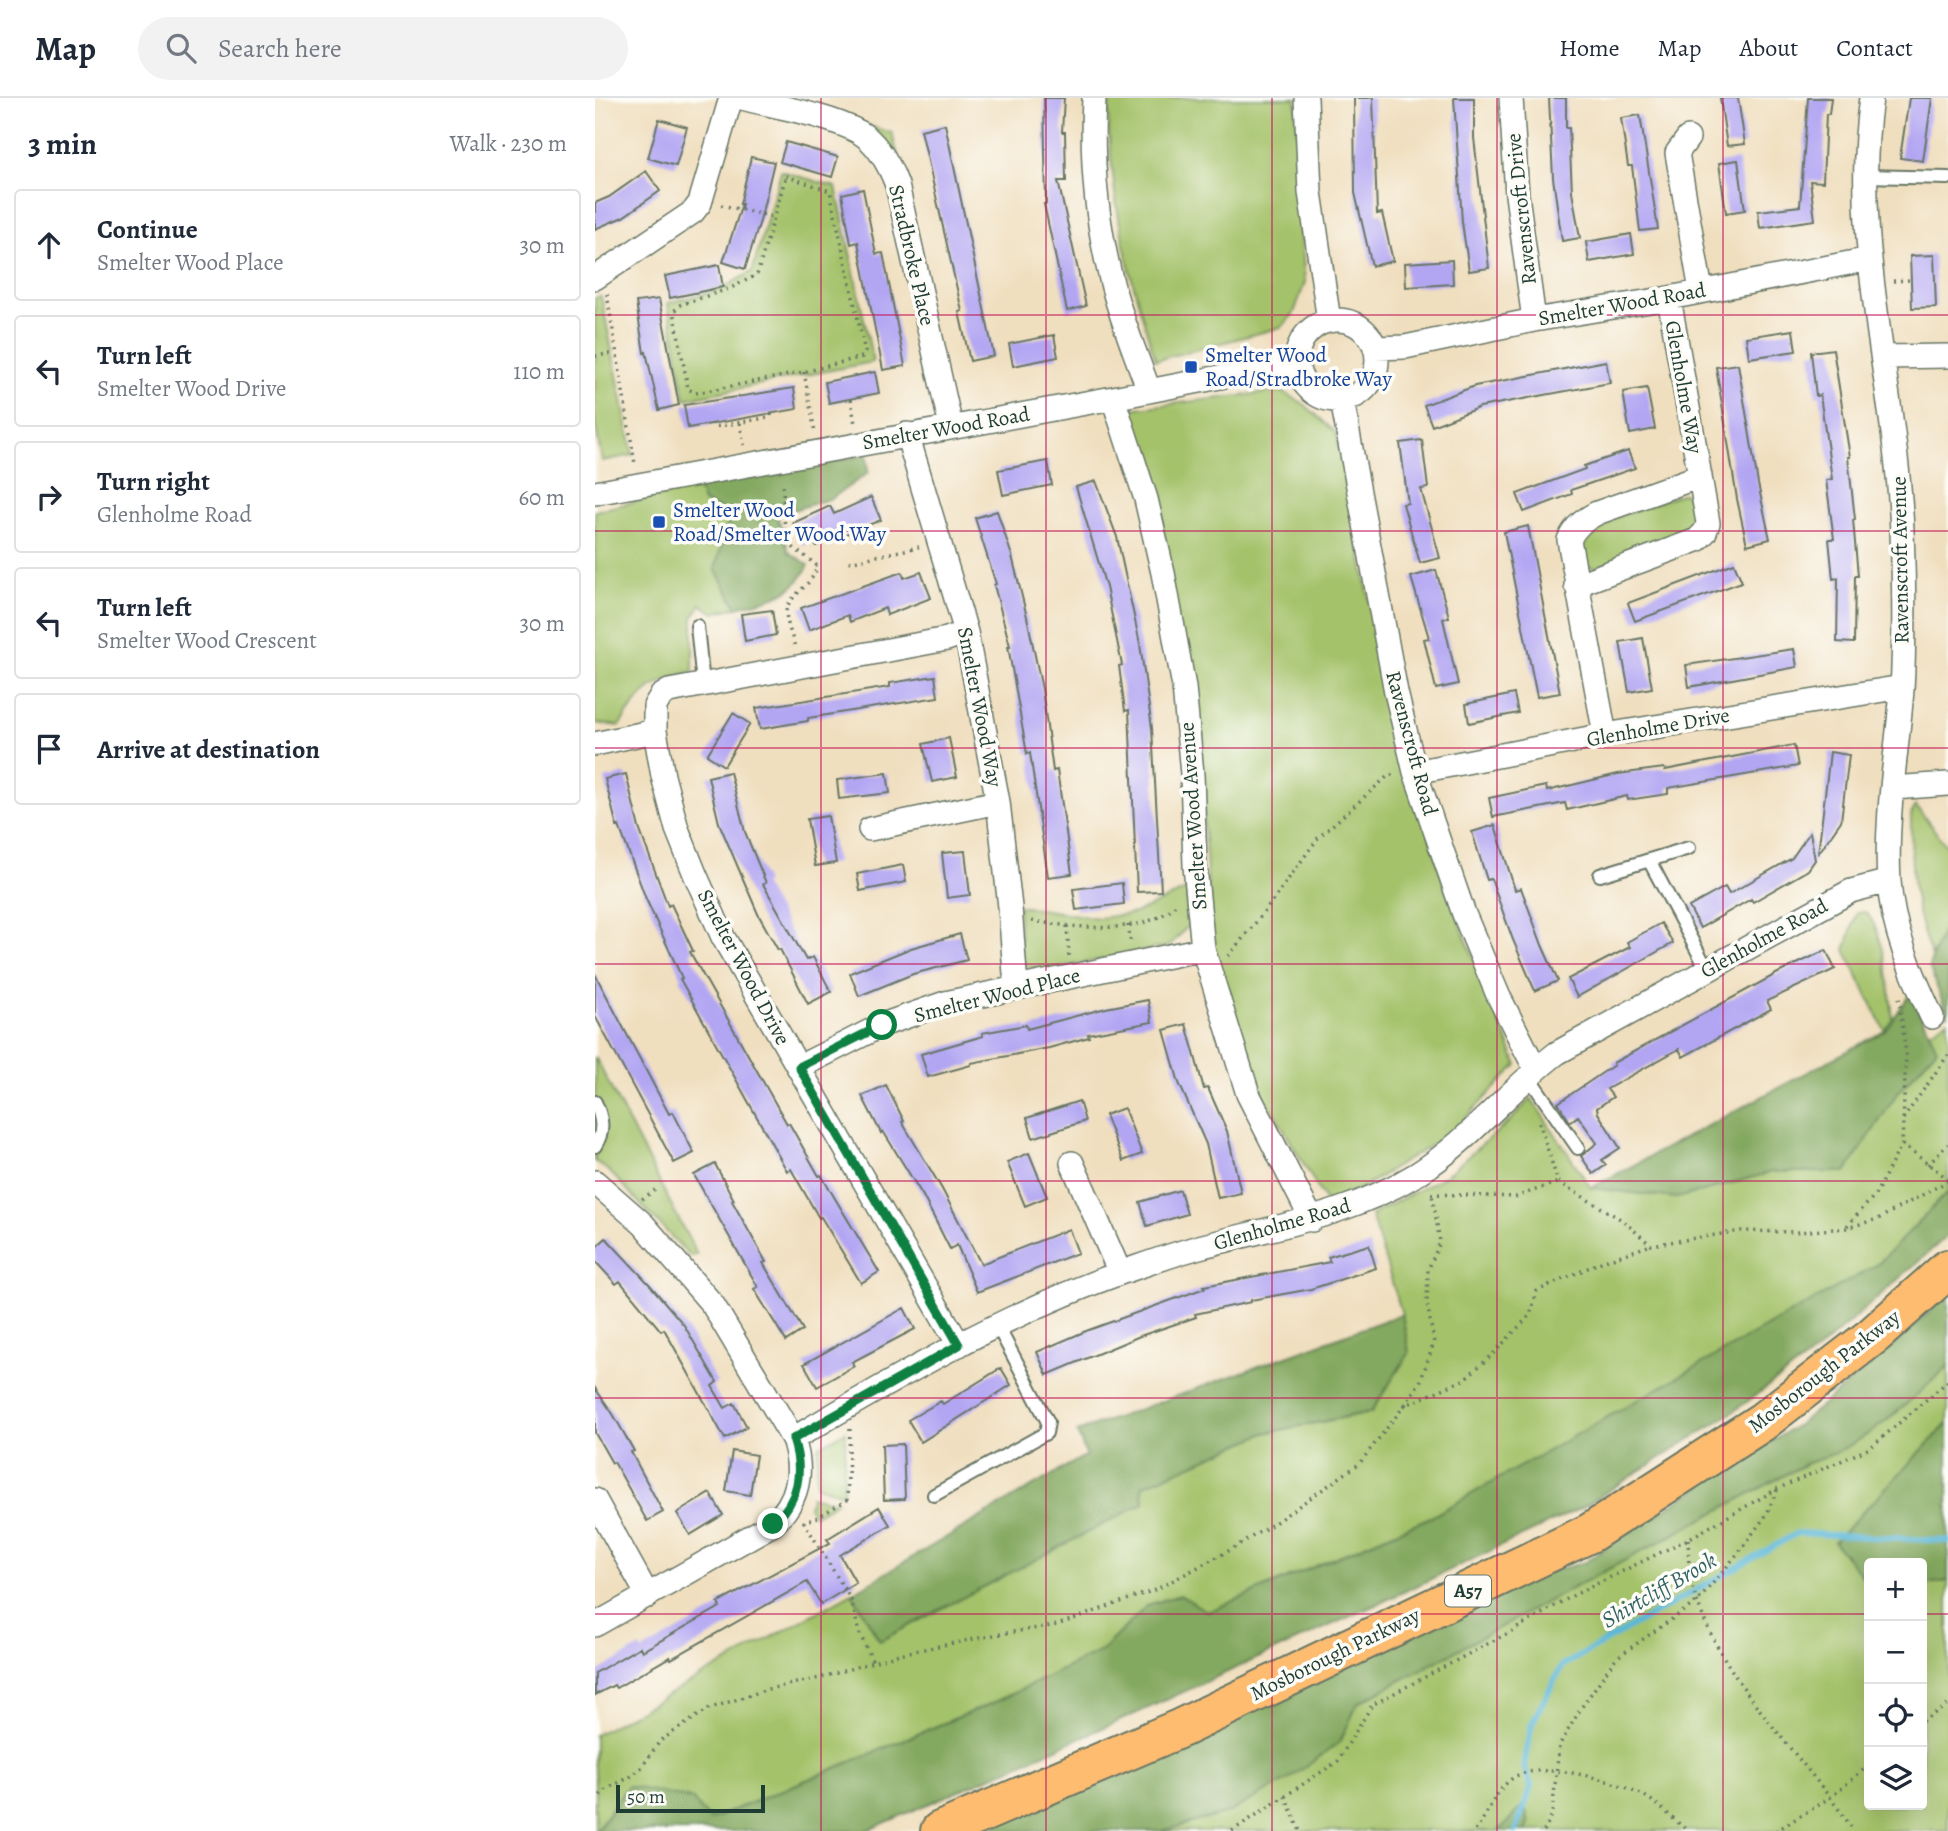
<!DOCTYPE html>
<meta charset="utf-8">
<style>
body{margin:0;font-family:Alegreya,serif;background:#f2f2f3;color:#1f2937}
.controls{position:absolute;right:21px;bottom:21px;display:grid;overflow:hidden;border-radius:7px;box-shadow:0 7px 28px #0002}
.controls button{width:63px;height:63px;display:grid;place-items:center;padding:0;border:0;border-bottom:2px solid #e0e1e3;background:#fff;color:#1f2937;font:35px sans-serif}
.scale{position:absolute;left:21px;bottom:18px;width:149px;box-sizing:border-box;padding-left:7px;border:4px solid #1f3d34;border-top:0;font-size:19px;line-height:24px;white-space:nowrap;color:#1f3d34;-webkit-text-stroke:5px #fdfcf7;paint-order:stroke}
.stop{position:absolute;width:21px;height:21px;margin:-16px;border:5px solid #0b8043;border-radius:50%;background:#fff}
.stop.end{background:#0b8043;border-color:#fff;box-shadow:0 2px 7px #0008}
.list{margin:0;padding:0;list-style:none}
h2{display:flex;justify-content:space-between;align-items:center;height:91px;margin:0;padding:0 28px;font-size:30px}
h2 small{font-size:23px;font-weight:400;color:#747a83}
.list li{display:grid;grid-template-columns:46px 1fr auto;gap:21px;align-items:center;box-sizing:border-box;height:112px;margin:0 14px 14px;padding:0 14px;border:2px solid #e0e1e3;border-radius:7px}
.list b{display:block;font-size:26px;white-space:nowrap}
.list p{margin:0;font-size:23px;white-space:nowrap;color:#747a83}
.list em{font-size:23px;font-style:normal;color:#747a83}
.icon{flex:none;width:38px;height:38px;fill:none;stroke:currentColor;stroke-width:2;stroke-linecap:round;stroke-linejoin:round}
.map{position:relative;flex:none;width:1353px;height:1733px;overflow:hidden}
header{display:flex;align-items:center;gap:42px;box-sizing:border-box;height:98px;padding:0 35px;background:#fff;border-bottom:2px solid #e0e1e3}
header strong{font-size:33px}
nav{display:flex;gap:38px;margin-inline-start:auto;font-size:24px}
.search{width:490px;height:63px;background:#f2f2f3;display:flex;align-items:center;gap:18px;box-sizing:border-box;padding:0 24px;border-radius:38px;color:#747a83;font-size:26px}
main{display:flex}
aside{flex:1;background:#fff}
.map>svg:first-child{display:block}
.green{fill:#a4c26a;stroke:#62804f;stroke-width:2}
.forest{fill:#83a85e;stroke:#517249;stroke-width:2}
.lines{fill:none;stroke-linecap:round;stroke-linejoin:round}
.stream{stroke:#5ab7d8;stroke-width:6}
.building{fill:#b2a6f3}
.service-casing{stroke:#687665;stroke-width:16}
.minor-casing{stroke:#687665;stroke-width:26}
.trunk-casing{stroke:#687665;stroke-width:42}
.path{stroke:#687665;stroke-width:3.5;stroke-dasharray:2 5;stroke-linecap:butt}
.service{stroke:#fff;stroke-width:12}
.minor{stroke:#fff;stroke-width:23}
.trunk{stroke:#febc70;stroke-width:38}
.route{stroke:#0b8043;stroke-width:9}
.grid{fill:none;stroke:#c2185b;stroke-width:2;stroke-opacity:0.55}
.transit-dot{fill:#1a4fb4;stroke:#fdfcf7;stroke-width:2.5}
.labels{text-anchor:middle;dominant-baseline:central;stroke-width:7;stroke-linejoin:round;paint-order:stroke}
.shield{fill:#fdfcf7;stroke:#62766e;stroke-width:2}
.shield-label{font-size:19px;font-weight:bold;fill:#1f3d34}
.street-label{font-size:21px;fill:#1f3d34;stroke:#fdfcf7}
.transit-label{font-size:21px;fill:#164399;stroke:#fdfcf7;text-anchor:start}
.water-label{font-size:23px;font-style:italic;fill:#316265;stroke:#fdfcf7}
</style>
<header>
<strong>Map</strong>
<div class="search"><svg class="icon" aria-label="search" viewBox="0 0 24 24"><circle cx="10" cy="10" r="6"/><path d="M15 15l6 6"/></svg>Search here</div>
<nav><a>Home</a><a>Map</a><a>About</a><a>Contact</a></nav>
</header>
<main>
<aside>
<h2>3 min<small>Walk · 230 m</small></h2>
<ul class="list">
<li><svg class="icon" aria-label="ahead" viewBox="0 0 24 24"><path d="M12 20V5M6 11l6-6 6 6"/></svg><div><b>Continue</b><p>Smelter Wood Place</p></div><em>30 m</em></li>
<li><svg class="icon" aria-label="left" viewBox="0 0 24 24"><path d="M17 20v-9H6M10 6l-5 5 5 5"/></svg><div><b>Turn left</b><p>Smelter Wood Drive</p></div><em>110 m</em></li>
<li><svg class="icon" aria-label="right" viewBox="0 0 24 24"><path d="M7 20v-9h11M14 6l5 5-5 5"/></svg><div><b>Turn right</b><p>Glenholme Road</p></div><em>60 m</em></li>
<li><svg class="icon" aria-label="left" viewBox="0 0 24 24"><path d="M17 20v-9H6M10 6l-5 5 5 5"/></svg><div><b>Turn left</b><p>Smelter Wood Crescent</p></div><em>30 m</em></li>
<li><svg class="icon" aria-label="arrive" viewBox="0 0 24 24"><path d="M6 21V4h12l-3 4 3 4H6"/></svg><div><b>Arrive at destination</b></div></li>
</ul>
</aside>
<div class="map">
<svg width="1353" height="1733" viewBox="0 0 1353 1733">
<rect width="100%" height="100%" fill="#fdfcf7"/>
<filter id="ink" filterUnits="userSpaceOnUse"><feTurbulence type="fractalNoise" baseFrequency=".0143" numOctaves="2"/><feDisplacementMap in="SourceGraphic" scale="14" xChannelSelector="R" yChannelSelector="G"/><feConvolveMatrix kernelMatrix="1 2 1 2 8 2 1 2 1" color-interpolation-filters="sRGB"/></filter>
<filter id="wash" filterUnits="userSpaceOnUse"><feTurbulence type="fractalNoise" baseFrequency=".00686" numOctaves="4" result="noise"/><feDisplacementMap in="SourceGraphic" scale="28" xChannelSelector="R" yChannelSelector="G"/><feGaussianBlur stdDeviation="1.57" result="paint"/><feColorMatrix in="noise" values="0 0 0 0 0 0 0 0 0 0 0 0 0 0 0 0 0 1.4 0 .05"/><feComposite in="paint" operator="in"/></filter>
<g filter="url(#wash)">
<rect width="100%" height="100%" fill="#f0dfbf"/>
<!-- green -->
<path class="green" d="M515,0h186l4,128 5,56 -11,31 -12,14 -126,33c-21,-63 -38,-126 -44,-193 -2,-23 -5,-45 -2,-69z
M260,24l37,11 11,42z
M186,73l55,16 37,175 -188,37 -17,-96 53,-14 31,-17z
M6,198l32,159 -31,6 -7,-39v-124z
M685,293l23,12 33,30 54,270 54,181 73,181 -66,68 -88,54 -36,17 -75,-129 -40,-124 -13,-205 -71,-337z
M103,389l5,15 28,11 -16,56 22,38 -23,6 -13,-9 -8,13v54c-42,13 -49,17 -74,55l-24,-3v-212z
M1088,395l10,5 5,31 -102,39 -8,-2 -8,-9 1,-23 8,-7z
M1321,708l32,42v70l-16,39c-21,-51 -21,-89 -21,-143z
M593,791l1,36 -20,21 -126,25 -21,-7 -4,-58 81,12 37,-5z
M1262,814h8c20,17 25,81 28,108l-8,11 -40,-81z
M1353,922v172l-70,72 -124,70 -323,183 -223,95 -28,-17 -32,10 -47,46 -106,51 -286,118 -81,-34 -33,45v-96l257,-142 27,47 265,-137 -2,-17 123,-53 106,-21 38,-59 -7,-39 -31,-99 74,-39 67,-57 19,-21 60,90 86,10 95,-26h74l52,-80 39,-44 -8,-16z
M0,959l102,198 -7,1 -80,-84 -15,-11z
M1353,1268v57l-114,119 35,42v221h53v-220l26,-4v250h-422l3,-7 -5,-19 -25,26h-338l67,-18 112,-71 17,-39 450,-240c56,-15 100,-59 141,-97z
M251,1333l-3,63 -27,-8 2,-39z
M216,1398l26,6 -22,13 -6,-8z"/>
<!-- forest -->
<path class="forest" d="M272,357l1,18 -36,25 -55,17 12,37 20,13c-16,32 -41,34 -72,42l-22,-38 16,-56 -28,-11 -5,-15z
M1353,820v98l-19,-50z
M1315,896l27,54 -39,44 -52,80h-74l-95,26 -86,-10 294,-157z
M1353,1094v43l-130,115 -85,62 -152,96 -199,94 -254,115 -262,114h-269l31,-45 64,13 18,21 285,-118 106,-51 47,-46 32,-10 28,17 223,-95 323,-183 124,-70z
M1353,1197v71c-41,38 -85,82 -141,97l-449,240 -18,39 -51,37 -61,34 -67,18h-177l559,-257 42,-12 42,-29 172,-109 79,-65z
M807,1216l7,39 -38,59 -106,21 -123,53 2,17 -264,138 -28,-48 234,-138 -9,-23z
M1353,1325v158l-26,4v-22h-53v21l-35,-42z
M929,1706l5,20 -3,7h-27z"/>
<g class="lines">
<!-- stream -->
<path class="stream" d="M921,1733l15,-45 -7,-20 8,-43 30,-57 235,-133 151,8"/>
</g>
<g id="blocks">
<!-- building -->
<path class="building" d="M449,0h20l-2,34h3l1,49h-8l28,125 -19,5 -23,-107h2z
M759,0h19l4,116 5,-1 11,48 -21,5 -17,-73z
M859,0h20v40l15,130 -20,3 -7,-49z
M954,0h17v30h3l3,64 8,46 -18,3 -9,-63z
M1125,0h18l7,46 -18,2z
M1213,0h23l-2,16h-3l-3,68 -13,-1 5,39 -55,8 -2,-17 42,-5z
M1314,0h23l-9,63 -23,-3z
M1045,17l18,114 -18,2 -8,-65h-4l-7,-48z
M64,21l28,8 -11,39 -28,-8z
M350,26l49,232 -24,5 -11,-49 3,-1 -41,-181z
M191,44l52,15 -6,20 -52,-15z
M156,59l23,5 -14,59 -15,48 -22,-7 19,-58h-2z
M1143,62l7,50 -19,3 -7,-50z
M51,73l14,20 -37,26 -28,12v-26l14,-6z
M268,91l13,65 7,-1 22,113 -22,4 -25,-128 -7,2 -9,-50z
M1036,136l3,20 -45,8 -3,-20z
M1339,157l2,52 -24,1 -2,-52z
M857,162l1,24 -47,3 -1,-24z
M124,167l4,22 -53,11 -5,-22z
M64,201l20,106 -20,5 -13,-58 -2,1 -8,-51z
M1198,232l3,21 -47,7 -3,-21z
M459,237l4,22 -45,9 -4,-22z
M1238,251l17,108h-2l7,62 -2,1 5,56h-3l-1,67 -17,-1 1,-64 -5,1 -4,-40h5l-8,-59 6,-1 -12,-84 -4,1 -5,-44z
M1011,263l4,22 -130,24 -48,19 -8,-21 51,-19z
M1143,266l20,120 12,55 -23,6 -10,-46 -21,-132z
M280,274l4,21 -50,10 -4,-21z
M199,290l3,21 -109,19 -4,-23z
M1052,290l8,41 -25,5 -7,-42z
M827,342l6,48 -7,1 19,69 -20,5 -17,-59 5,-1 -8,-60z
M1033,353l7,17 -64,22 1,4 -48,18 -7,-18 68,-25 -1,-3z
M453,363l4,24 -49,10 -5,-25z
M501,383l21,56 23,107 12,84 9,163 -24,1 -8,-182 -4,1 -6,-45 3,-1 -16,-78 -30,-100z
M276,399l10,23 -65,26 -3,-6 -10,5 -10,-22 37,-17 4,8z
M402,413l15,45 15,61 15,72 11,82 4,-1 15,104 -24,3 -18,-124 -3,1 -19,-108h2l-16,-61 2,-1 -21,-66z
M933,428l32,167 -23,4 -33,-165z
M1139,465l8,19 -107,39 -7,-18z
M841,472l13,47 -6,2 15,65 -22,5 -12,-50 5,-1 -18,-61z
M307,474l2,6 17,-6 10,26 -44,17 -2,-7 -35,14 -2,-7 -39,15 -8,-22z
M177,512l4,25 -31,6 -4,-27z
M1048,540l9,50 -23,4 -9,-50z
M1199,551l3,18 -108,20 -3,-22z
M340,578l3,21 -130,21v3l-48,8 -4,-21 134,-21v-4z
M919,596l4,19 -49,10 -3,-19z
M138,615l17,11 -26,42 -17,-11z
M354,640l8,39 -25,5 -9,-38z
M1199,647l4,21 -130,22v6l-40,6 -1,-4 -60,14 -2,-7 -72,14 -4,-19 57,-12 1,5 71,-17 46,-6 1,2z
M1235,654l19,3 -8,66 -23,33z
M135,674l15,60 21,51 -3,1 43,76 7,-3 18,35 -23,12 -28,-55 -2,1 -20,-36 -39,-91 -11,-46z
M292,675l3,20 -51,6 -2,-19z
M31,676l13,54 29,78 3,-2 22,47 -3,1 97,172 2,-1 30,53 2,-1 58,97 -18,11 -40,-66 -2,1 -28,-49 -4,2 -107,-192 2,-1 -36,-79 -27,-73 -2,1 -12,-48z
M233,718l8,47 -21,3 -8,-47z
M900,727l20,65 6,-2 21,57 16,36 -23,10 -22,-51 -22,-61 -4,1 -15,-48z
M1215,734l5,28 -7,10 -55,32 -2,-3 -51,29 -11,-21 36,-20 4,7 63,-36z
M370,753l5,44 -23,3 -5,-45z
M308,767l3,17 -46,9 -3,-17z
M527,785l2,21 -48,6 -3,-21z
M1066,825l12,20 -96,54 -9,-18 62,-32 -3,-5z
M365,836l7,26 -54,14 -54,22 -9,-23 61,-25z
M1231,852l9,19 -68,32 4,8 -88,48 -4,-8 -72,40 6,8 -16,11 1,5 22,35 -18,12 4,5 -13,9 -12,-18 16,-13 -19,-27 -8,6 -12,-19 56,-38 -1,-2 165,-90z
M0,876l74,140 4,-2 21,41 -20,10 -79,-147z
M553,902l4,22 -64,12 1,3 -40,11 -78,15v2l-43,12 -7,-23 62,-18 -1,-3 44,-8 1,4 79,-21z
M591,926l18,65 4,-1 19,43 14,62 -23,5 -12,-54 -27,-61 -15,-53z
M291,987l18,36 -2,1 40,67 39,75 88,-35 9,24 -101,39 -20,-47 -7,4 -27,-53 -40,-65 -2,2 -19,-37z
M484,1003l6,20 -52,17 -6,-20z
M529,1010l18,46 -19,7 -18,-46z
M434,1055l18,44 -22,9 -18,-44z
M120,1066l19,36 -2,1 34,61 -3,1 40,67 -17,11 -32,-52 4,-2 -64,-112z
M585,1092l7,24 -40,12 -7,-24z
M11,1140l44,47 34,40 33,57 -5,4 13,22 9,-5 13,24 -22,12 -61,-110 -3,2 -41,-50 -4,3 -21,-23v-13z
M774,1147l7,23 -65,21 -60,11v2l-56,12 1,3 -56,19 -93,39 -10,-23 49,-21 119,-43 -1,-2 126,-24 -2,-5z
M309,1210l11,21 -63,33 2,4 -37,21 -13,-23z
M406,1270l10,17 -90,57 -13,-22 33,-19 2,3z
M0,1290l18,26 21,37 -3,1 32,60 -16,9 -33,-59 -2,1 -17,-30z
M308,1346l2,55 -21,1 -2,-55z
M137,1353l24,4 -6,40 -24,-4z
M115,1395l13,22 -33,20 -13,-22z
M284,1409l11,18 -50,30 16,28 -35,21 -14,-22 -136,77 -1,-2 -54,31 -2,-3 -19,10v-22l45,-26 2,4 78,-44 -2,-4 112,-60 -3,-4z"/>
</g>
</g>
<g filter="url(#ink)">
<use href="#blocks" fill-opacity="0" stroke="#687665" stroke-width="2"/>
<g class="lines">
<!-- service casing -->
<g class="service-casing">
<path id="service" d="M1270,78l83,2
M102,528l6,58
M1054,762l58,109
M1005,777l89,-27
M933,978l50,72
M0,1004c7,15 10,29 0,44
M339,1397l112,-62 2,-11 -51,-97"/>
</g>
<!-- minor casing -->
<g class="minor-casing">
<path id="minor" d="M147,0c35,9 86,17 117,34 19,11 30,32 38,53l54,242
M499,0c-3,61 2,122 17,181 9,38 25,75 38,112
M711,0l4,94 19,129
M916,0l6,97 17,125
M1276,0c-21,145 25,289 31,433 2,53 3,107 0,159 -5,63 -17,128 -13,191 3,48 23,93 43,136
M1093,40l-11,15 24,138
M0,180l98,-66 7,-9 31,-105
M702 262a40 40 0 1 1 80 0a40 40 0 1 1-80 0Z
M780,250l30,-1 129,-27 135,-22 201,-39
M1289,259l64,-1
M518,300l33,101 17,74 21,114 8,87 3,92 8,83 45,145 64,126
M747,302l54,292 19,80 49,142 34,81 38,75
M312,336l59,198 32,170 12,105 6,80
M0,395l518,-95 184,-36
M981,487l121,-45 8,-8 3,-9 -39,-225
M1010,637l-36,-195c6,-14 15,-20 28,-27l103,-37
M0,646l60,-13
M820,674l190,-37 297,-48
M1298,690l55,-4
M275,731l128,-27
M204,969l83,-42 63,-22 258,-54
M477,1065l48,110
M0,1084l48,42 70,81 80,134c11,33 6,61 -20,85l-178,101
M364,1247l-236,-408 -28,-63 -18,-45 -14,-53 -8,-45v-25l6,-10 8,-5 278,-52 19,-7
M198,1341c105,-63 214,-126 330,-167 26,-9 53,-19 80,-26 75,-20 147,-31 214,-72 53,-33 91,-84 140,-121l294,-162 38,-10
M0,1402l53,96"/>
</g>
<!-- trunk casing -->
<g class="trunk-casing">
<path id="trunk" d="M345,1733l241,-103 409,-195 172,-111 112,-87 74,-66"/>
</g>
<!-- path -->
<path class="path" d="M191,78l44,15 35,161 -3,5 -58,15 -108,21 -8,-4 -14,-78 6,-6 51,-17 26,-13z
M126,107l53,12
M1298,183l18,-1
M12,196l28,170
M0,258l20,-3
M209,274l11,60
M256,301l4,25
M118,325l1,4 57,-10v-3
M145,325l4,22
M188,388c1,18 -2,48 11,62 7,6 16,11 23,18 -4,21 -31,30 -31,47 1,11 6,23 9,34
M254,464l70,-15
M437,823c38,6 118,17 146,-19
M533,827l3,19
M472,828l2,30
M633,858l35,-42 55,-76 71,-63h5
M1304,900l7,56 -4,90 46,35
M1308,1021l45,-64
M944,1024l19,60 64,38 29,25 90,-14 57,1 48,-4 32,-9 70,-38
M1333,1067l20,-21
M836,1096l85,3 42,-15
M47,1101l13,-9
M1252,1128l28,-31 27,-51
M810,1307l16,-25 13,-38 -7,-39 1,-33 12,-28 -8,-47
M255,1331l-3,71 -33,19 -10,3 47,78 8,32 14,30
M1093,1441c1,14 0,30 3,43 27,99 108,167 163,249
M1327,1623l26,-16
M690,1698l15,35
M0,1702l12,-11 23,-12 11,-9 19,-27 48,-32 60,-20 52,-11 79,-24 95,-19 63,-10 100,-36 75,-40 41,-25 86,-60 45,-58 59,-26 27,-23 40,-42 7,-24 64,-29 50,-17
M637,1733l106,-70 34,-56 140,-74 62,-36 114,-56 89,-50 93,-41 78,-67
M880,1733c14,-18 20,-43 41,-55 29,-15 104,5 130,21 15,9 28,23 42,34
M949,1733l8,-17 7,-68 22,-38 35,-50 82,-57 41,-49 28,-38 10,-24
M1181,1733l55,-34 38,-32"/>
<!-- service -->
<use href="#service" class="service"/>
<!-- minor -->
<use href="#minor" class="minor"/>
<!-- trunk -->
<use href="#trunk" class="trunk"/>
</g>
</g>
<g class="lines" filter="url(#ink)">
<!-- route -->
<path class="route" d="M178,1426c26,-24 31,-52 20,-85l166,-94 -160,-278 83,-42"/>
</g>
<!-- grid -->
<path class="grid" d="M226,0v1733M451,0v1733M677,0v1733M902,0v1733M1128,0v1733M0,217h1353M0,433h1353M0,650h1353M0,866h1353M0,1083h1353M0,1300h1353M0,1516h1274M1327,1516h26"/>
<!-- markers -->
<g class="transit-dot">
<rect x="589" y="262" width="14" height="14" rx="3.5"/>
<rect x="57" y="417" width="14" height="14" rx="3.5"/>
</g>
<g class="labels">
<!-- shield labels -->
<rect class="shield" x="850" y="1477.5" width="46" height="31" rx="5"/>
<g class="shield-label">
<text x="873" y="1493">A57</text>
</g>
<!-- street labels -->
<g class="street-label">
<text transform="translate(926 111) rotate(-96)">Ravenscroft Drive</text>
<text transform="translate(317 157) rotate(77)">Stradbroke Place</text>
<text transform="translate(1027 206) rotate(-10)">Smelter Wood Road</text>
<text transform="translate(1089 289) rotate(80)">Glenholme Way</text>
<text transform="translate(351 330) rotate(-10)">Smelter Wood Road</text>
<text transform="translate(1305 462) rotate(-91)">Ravenscroft Avenue</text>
<text transform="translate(385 609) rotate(79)">Smelter Wood Way</text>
<text transform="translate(1063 629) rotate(-10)">Glenholme Drive</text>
<text transform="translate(817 645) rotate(75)">Ravenscroft Road</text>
<text transform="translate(598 718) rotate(-94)">Smelter Wood Avenue</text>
<text transform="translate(1169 840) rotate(-29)">Glenholme Road</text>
<text transform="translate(149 869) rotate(62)">Smelter Wood Drive</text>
<text transform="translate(402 897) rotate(-14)">Smelter Wood Place</text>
<text transform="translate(687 1126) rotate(-16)">Glenholme Road</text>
<text transform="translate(1229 1273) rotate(-38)">Mosborough Parkway</text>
<text transform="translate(740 1556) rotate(-26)">Mosborough Parkway</text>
</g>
<!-- transit labels -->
<g class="transit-label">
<text x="610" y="257">Smelter Wood<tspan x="610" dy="24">Road/Stradbroke Way</tspan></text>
<text x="78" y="412">Smelter Wood<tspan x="78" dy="24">Road/Smelter Wood Way</tspan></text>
</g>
<!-- water labels -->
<g class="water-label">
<text transform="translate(1064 1492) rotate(-30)">Shirtcliff Brook</text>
</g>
</g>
</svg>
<div class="controls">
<button>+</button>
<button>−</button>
<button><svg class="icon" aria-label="locate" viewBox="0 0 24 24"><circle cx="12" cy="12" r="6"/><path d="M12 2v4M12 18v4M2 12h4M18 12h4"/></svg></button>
<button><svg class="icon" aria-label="layers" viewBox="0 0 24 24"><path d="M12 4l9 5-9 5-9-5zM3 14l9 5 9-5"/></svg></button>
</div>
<div class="scale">50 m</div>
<div class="stop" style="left:287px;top:927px"></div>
<div class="stop end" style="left:178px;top:1426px"></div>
</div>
</main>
